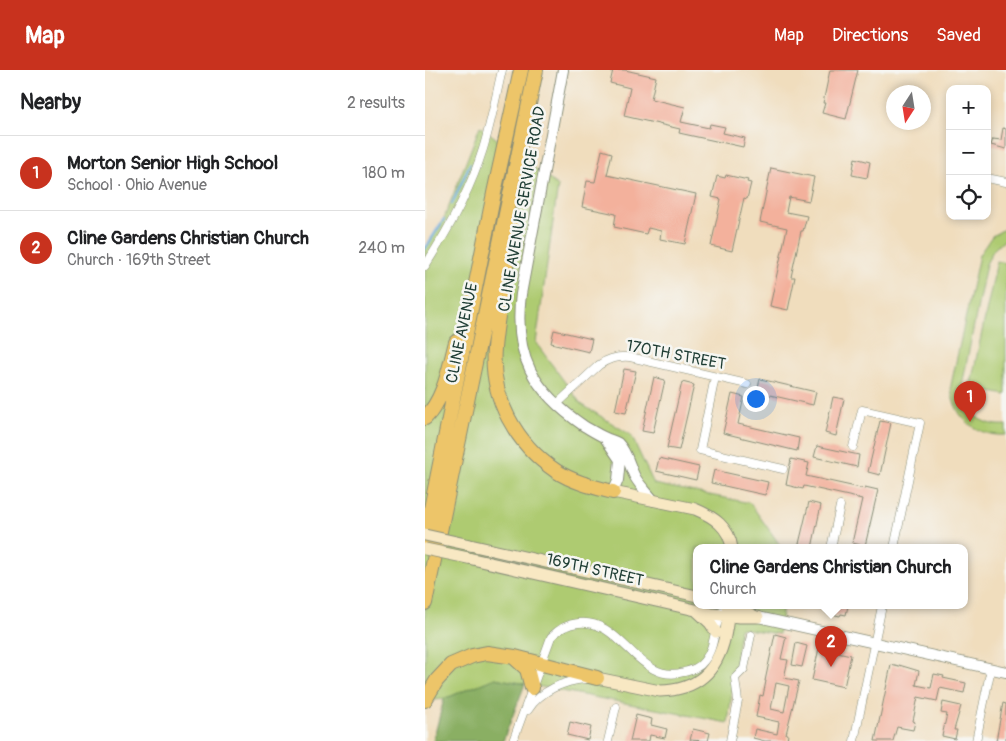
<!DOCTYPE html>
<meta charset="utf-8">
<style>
body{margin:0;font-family:Pangolin,sans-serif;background:#f2f2f2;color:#202124}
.controls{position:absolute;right:15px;top:15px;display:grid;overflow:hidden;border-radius:10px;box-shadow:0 2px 8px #0003}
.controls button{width:45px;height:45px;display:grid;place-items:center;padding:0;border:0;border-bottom:1px solid #e0e0e0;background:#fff;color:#202124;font:25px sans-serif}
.compass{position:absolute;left:461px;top:15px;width:45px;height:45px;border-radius:50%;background:#fff;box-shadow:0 2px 8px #0003;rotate:192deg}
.you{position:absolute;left:330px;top:328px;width:18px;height:18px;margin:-12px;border:4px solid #fff;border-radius:50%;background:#1a73e8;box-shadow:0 0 0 8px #1a73e833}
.badge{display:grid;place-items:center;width:32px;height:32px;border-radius:50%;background:#c8321e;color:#fff;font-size:16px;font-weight:700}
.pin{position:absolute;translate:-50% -41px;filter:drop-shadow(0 1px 2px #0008)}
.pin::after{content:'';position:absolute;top:26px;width:18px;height:15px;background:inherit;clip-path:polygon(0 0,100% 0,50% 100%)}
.popup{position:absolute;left:268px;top:474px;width:275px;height:65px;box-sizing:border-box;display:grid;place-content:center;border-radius:10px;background:#fff;filter:drop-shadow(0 1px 4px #0005);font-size:16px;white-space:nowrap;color:#757577}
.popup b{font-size:19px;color:#202124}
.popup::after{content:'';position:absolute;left:50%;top:100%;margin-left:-10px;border:10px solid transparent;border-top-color:#fff}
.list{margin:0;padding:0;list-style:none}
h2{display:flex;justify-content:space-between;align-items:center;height:65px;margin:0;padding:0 20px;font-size:21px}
h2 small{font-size:16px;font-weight:400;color:#757577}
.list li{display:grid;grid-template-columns:32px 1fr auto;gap:15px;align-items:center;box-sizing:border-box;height:75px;padding:0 20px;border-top:1px solid #e0e0e0}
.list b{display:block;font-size:19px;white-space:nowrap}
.list p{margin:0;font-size:16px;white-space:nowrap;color:#757577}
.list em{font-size:16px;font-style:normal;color:#757577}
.icon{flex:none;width:28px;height:28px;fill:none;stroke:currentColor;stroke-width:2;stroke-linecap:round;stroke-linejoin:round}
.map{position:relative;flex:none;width:581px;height:671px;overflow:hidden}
header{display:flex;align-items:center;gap:30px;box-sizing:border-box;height:70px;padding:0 25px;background:#c8321e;color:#fff}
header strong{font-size:24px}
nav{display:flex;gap:28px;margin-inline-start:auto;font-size:18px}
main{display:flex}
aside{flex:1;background:#fff}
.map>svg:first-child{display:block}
.green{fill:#aecb71;stroke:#668452}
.forest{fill:#8aaf63;stroke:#54764c}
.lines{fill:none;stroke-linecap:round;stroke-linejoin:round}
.stream{stroke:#68a8db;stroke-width:2.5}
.building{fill:#f3b19c;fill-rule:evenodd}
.minor-casing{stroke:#888d78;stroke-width:9}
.tertiary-casing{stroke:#888d78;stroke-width:12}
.secondary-casing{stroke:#888d78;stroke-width:13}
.motorway-casing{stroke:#888d78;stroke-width:16}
.minor{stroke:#fff;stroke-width:8}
.tertiary{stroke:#fff;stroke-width:10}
.secondary{stroke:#f8e8c3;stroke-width:11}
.motorway{stroke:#edc569;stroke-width:14}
.secondary-bridge-casing{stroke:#888d78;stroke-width:13;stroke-linecap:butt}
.secondary-bridge{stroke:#f8e8c3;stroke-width:11}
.labels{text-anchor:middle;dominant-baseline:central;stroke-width:5;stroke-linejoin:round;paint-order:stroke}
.street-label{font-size:16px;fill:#1f3d34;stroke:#f6f6f2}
</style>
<header>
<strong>Map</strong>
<nav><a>Map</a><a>Directions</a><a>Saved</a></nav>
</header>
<main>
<aside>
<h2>Nearby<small>2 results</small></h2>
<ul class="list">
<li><span class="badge">1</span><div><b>Morton Senior High School</b><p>School · Ohio Avenue</p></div><em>180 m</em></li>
<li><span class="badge">2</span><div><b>Cline Gardens Christian Church</b><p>Church · 169th Street</p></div><em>240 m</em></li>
</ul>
</aside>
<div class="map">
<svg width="581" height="671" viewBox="0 0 581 671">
<rect width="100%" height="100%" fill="#f6f6f2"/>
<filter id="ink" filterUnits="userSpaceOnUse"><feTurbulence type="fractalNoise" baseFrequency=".02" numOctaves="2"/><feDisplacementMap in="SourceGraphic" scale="10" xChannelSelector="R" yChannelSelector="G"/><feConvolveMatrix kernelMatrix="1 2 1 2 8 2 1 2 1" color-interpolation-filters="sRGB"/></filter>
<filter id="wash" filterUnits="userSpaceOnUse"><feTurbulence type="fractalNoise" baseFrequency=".0096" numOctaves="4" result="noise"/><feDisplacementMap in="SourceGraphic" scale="20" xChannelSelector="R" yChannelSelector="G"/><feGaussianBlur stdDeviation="1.12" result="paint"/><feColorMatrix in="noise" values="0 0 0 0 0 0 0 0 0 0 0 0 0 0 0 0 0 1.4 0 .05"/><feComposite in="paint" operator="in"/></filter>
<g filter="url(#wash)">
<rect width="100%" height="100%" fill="#f0ddbd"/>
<!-- green -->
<path class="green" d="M55,56l78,60 -22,157 45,61 50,31 23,49 96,19 32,45h-85v58h86l-4,28 -39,-6 -12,95 -233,-45 -51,21 -19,2v-454l16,-21z
M581,158v11l-12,10 -8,15 -24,122c1,25 19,41 44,39v10c-31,2 -54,-19 -55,-50l28,-130 13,-19z
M572,191l9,2v132l-36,-7z"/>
<!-- forest -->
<path class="forest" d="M70,608l30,6 -22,57h-70l11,-42z"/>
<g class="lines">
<!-- stream -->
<path class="stream" d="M27,134l18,-40
M0,179l19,-30"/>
</g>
<g id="blocks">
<!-- building -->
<path class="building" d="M188,0h12l31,7 -5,22 34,8 -4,15 28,6 1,-4 15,3 -2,6 22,5 -2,9 -64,-14 1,-4 -56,-13 6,-28 -20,-5z
M405,0h28l-12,49 -24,-6 3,-10h-2z
M578,58l3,1v20l-15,-4 2,-6 8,1z
M177,80l10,3 -5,22 89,19 -11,50 -25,-5 1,-8 -13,-3 -2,6 -32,-7 2,-13 -34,-7 5,-26 8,1z
M430,88l15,4 -3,16 -15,-3z
M346,98l43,9 -5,24 -20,-4 -3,15 21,4 -4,15h-2l-10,46h4l-7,33 -18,-4 17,-78 -27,-6z
M301,105l22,5 -1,2 4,1 -4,16 -3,-1 -12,53 -21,-5 10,-47 -9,-2 5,-21 8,2z
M129,260l38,9 -3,13 -38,-9z
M199,299l12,2 -10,42 -11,-2z
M229,307l11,3 -12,53 -11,-2z
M335,309l56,13 -3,13 -56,-13z
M257,312l12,3 -15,65 -12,-2z
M307,324l12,3 -6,27 61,14 -2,13 -74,-18z
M408,327l11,2 -8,37 -11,-3z
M455,351l11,2 -11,52 -12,-3z
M392,376l42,9 -2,12 -43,-10z
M234,388l40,9 -3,13 -40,-9z
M366,389l18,4 -3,13 59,13v-2l13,3 -13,56 -13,-3 10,-44 -58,-13 -1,3 -17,-4z
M289,400l54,12 -3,13 -54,-12z
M384,432l12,3 -9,43h-14z
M403,536h20l-2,9 -5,-1 -1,2 -14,-3z
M350,564l11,3 -5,22 7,1 -4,18 15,3 -13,53h2l-1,7h-22l-12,-3 2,-9 22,5 2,-12 -23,-5 4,-22 3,1 3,-15h-1zM351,613l13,3 -5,26 -13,-3z
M371,573l11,3 -5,21 -10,-2z
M394,578l32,7 -7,32 -32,-7z
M466,595l8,2v-2l20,6 -3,14 15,3 3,-14 10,2 -1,2 23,5 -2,10 -24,-5 -3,13 -19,-4 -5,24 2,1 -2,8 -16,-3 -4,14h-18z
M518,632l18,4 -7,24h3l-2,9 -13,-3 5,-22 -6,-1z
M578,633l3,1v37h-10z
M211,645l16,4 -1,6 16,4 -2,9 -15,-3 -1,6h-19z
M145,652l21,5 -3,13 -21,-5z
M268,659l17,4 -2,8 -18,-1z"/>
</g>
</g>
<g filter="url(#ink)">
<use href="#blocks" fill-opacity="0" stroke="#888d78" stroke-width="1"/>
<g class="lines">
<!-- minor casing -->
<g class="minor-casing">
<path id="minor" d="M562,108l19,4
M0,196c24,-37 45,-75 58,-117 8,-26 13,-53 19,-79
M290,307l-15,73 83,19
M132,334l42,-39c10,-7 19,-9 31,-8l117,27
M428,377l9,-37 58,13 -26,125
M406,478l9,-42
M103,640c13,-20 36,-29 58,-31
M88,671l38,-104c8,-8 16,-13 27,-14 44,-6 60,63 106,49 8,-2 15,-4 20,-11 12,-14 9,-35 18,-50
M183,671l8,-34
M305,671l8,-40 -3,-23 9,-9 7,-34
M429,671l28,-135
M551,671l15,-73"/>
</g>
<!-- tertiary casing -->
<g class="tertiary-casing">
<path id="tertiary" d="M138,0l-42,224c-8,62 12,97 63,132 7,4 13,8 20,11 5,3 9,3 14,6 10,10 11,23 17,34 5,9 13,16 19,24
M180,368l15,22 -2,20 -5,12
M333,547l248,55"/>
</g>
<!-- secondary casing -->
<g class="secondary-casing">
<path id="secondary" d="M188,422l82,17c19,8 34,18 37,39
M45,475l227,51
M43,488l245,56 26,3h19
M309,536l22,11
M272,541l13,12 6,9
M172,608l63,13c37,-1 57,-19 65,-55 2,-11 4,-19 2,-30"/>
</g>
<!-- motorway casing -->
<g class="motorway-casing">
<path id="motorway" d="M87,146c-3,44 -14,88 -18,132 -4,50 22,96 62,123 17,11 38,16 57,21
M0,348c20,-20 24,-50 31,-76
M0,469l69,-346 27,-123
M0,533l111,-533
M90,588l12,11 5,19
M0,630l12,-20 14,-15 21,-9 15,-3 28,4 82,21"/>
</g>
<!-- minor -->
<use href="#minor" class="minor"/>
<!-- tertiary -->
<use href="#tertiary" class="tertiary"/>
<!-- secondary -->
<use href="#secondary" class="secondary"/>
<!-- motorway -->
<use href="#motorway" class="motorway"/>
<!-- secondary-bridge casing -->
<g class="secondary-bridge-casing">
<path id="secondary-bridge" d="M0,465l45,10
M0,479l43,9"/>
</g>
<!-- secondary-bridge -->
<use href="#secondary-bridge" class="secondary-bridge"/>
</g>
</g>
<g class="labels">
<!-- street labels -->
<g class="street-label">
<text transform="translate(97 139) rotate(-80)">CLINE AVENUE SERVICE ROAD</text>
<text transform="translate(37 263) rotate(-78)">CLINE AVENUE</text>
<text transform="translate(251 285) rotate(11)">170TH STREET</text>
<text transform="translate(170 500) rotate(13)">169TH STREET</text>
</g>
</g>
</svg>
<div class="controls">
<button>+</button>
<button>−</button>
<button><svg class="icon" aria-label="locate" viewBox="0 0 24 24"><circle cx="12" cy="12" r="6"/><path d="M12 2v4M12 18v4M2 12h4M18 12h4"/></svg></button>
</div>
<svg class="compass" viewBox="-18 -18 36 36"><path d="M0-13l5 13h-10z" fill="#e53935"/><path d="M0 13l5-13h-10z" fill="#757577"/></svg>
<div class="you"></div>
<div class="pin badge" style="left:545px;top:352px">1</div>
<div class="pin badge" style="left:406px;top:597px">2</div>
<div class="popup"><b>Cline Gardens Christian Church</b>Church</div>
</div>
</main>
